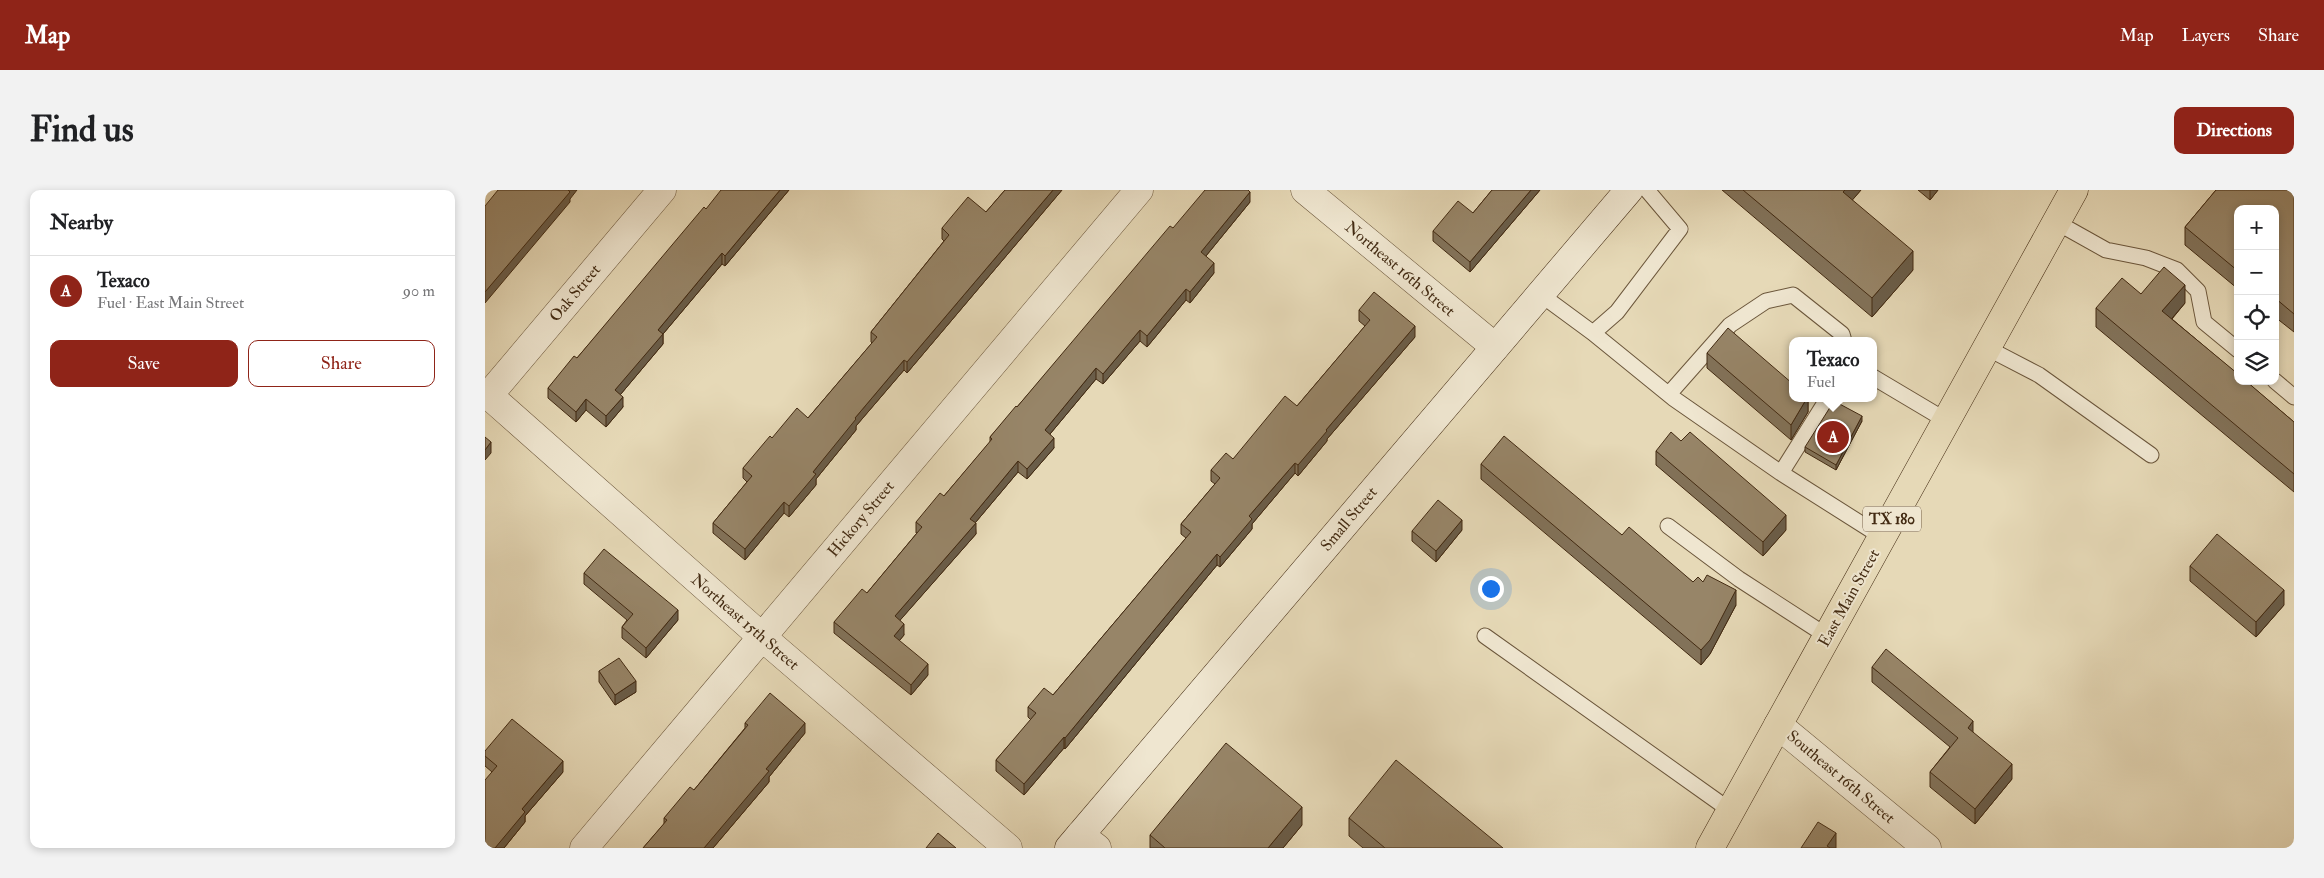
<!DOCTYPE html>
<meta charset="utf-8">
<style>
body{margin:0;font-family:"IM FELL Double Pica",serif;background:#f2f2f2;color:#202124}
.controls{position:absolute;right:15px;top:15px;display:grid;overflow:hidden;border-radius:10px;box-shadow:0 2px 8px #0003}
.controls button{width:45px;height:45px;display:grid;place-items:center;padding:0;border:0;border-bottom:1px solid #e0e0e0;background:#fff;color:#202124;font:25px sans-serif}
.you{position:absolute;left:1005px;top:398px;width:18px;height:18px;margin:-12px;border:4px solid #fff;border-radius:50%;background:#1a73e8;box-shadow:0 0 0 8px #1a73e833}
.badge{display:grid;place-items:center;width:32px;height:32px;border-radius:50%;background:#8f2418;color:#fff;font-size:16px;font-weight:700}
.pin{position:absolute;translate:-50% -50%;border:2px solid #fff;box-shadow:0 1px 5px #0006}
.popup{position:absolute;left:1304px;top:147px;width:88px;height:65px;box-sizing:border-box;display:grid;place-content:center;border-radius:10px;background:#fff;filter:drop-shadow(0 1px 4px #0005);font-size:16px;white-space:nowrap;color:#757577}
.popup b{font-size:19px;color:#202124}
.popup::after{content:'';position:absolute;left:50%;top:100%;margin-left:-10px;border:10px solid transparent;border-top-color:#fff}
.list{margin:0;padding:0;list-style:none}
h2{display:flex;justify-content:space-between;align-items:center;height:65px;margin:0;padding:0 20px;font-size:21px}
h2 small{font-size:16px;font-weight:400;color:#757577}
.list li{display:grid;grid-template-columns:32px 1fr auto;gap:15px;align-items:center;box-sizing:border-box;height:70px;padding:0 20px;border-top:1px solid #e0e0e0}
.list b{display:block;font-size:19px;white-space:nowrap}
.list p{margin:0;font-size:16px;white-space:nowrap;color:#757577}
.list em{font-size:16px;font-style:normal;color:#757577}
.actions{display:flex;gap:10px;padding:15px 20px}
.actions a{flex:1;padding:11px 0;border:1px solid #8f2418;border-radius:10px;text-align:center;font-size:18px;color:#8f2418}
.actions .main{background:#8f2418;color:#fff}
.icon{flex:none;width:28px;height:28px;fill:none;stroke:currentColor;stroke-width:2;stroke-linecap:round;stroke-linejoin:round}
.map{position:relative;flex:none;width:1809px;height:658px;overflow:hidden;border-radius:10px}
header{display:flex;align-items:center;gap:30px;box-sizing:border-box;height:70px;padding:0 25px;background:#8f2418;color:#fff}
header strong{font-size:24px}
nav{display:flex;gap:28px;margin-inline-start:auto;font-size:18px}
.intro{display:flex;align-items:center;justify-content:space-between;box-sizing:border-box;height:120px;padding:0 30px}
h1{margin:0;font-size:35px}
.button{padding:12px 22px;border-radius:10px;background:#8f2418;color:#fff;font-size:18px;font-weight:700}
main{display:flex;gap:30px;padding:0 30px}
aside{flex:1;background:#fff;border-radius:10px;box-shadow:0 2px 8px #0003}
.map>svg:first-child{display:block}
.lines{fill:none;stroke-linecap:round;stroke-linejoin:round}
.lane-casing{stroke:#6b563b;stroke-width:17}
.street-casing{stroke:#6b563b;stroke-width:29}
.secondary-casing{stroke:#422a12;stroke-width:29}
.primary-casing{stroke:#422a12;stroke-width:29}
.lane{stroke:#efe6d0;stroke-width:15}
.street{stroke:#efe6d0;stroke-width:28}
.secondary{stroke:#efe6d0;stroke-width:28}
.primary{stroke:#e6d9b7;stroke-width:28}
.wall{fill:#827259;stroke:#422a12}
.shaded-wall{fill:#6a5d49;stroke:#422a12}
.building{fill:#978568;stroke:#422a12}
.labels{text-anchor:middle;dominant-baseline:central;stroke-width:4;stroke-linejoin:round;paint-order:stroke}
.shield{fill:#efe6d0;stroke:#76624b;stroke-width:1}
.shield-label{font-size:15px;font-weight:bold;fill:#422a12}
.street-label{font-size:16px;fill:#422a12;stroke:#efe6d0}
</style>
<header>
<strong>Map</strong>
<nav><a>Map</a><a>Layers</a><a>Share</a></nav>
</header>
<div class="intro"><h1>Find us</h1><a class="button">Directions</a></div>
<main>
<aside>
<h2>Nearby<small></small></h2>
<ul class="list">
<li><span class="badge">A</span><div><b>Texaco</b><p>Fuel · East Main Street</p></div><em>90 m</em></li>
</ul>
<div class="actions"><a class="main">Save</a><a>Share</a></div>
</aside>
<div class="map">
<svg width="1809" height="658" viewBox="0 0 1809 658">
<rect width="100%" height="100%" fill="#e6d9b7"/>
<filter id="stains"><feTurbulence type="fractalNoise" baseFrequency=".004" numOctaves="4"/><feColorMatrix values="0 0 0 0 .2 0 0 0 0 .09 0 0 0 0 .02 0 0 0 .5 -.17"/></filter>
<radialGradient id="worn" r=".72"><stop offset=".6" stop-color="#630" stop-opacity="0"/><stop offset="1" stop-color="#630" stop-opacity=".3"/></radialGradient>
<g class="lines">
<!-- lane casing -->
<g class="lane-casing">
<path id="lane" d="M1571,32l50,28 40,8 31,12 21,21 6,31 34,28
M1055,104l53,39 24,-21 63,-83 -33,-39
M1108,143l80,65 108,75 101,64
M1502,158l52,27 112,80
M1388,187l74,44
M1790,191l19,16
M1184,204l61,-69 36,-24 27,-6 49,39 2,7
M1296,283l47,-75
M1183,336l71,53 88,57
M1000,446l246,175"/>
</g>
<!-- street casing -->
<g class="street-casing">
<path id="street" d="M820,0l190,157
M0,202l277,245 246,211
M4,205l173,-205
M1293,535l149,123
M595,645l17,13
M99,658l555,-658"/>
</g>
<!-- secondary casing -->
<g class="secondary-casing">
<path id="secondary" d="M584,658l560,-658"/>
</g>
<!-- primary casing -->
<g class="primary-casing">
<path id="primary" d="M1225,658l364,-658"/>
</g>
<!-- lane -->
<use href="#lane" class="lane"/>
<!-- street -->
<use href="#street" class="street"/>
<!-- secondary -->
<use href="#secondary" class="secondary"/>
<!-- primary -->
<use href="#primary" class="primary"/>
</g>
<!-- wall -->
<path class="wall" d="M304,0l-64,76 -3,-2 -59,70v10l-43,51 3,12 -17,20 -20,-17 -10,12 -28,-24v-10l29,-30 129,-149z
M520,0h57l-155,183 -3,-3 -48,56v4l-40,49v6l-27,32 -5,-4 -39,47 -32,-27v-10l34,-41 -4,-4v-10l29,-30 36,-20 64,-75 -1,-1v-10l73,-91 -2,-2v-11l44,-16z
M1007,0h48l-70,82 -37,-31v-10l40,-18z
M1237,0h139l-9,10 61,70 -41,47z
M1433,0h20l-8,10z
M1731,0h78v142l-19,-15v-108h-37v80l-53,-44v-18z
M765,12l-44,54 8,17 -24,30 -4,-3 -39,47 -7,-6 -37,43 -7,-5 -46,55 4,14 -27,31 -9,-7 -43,51 1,11 -76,86 4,15 -5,6 29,34 -17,20 -77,-62v-11l33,-29 50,-60h-1v-11l28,-26 46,-54v-5l27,-30 156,-179z
M1656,104l44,9 -13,16 122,103v70l-198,-165v-19z
M874,120l56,27 -88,102v2l-29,35 -3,-3 -43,51v5l-32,38 -3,-2 -152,184 -1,-1 -40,47 -28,-24v-11l35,-40 -3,-3v-10l25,-12 133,-157 -5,-4v-10l34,-40 -4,-3v-11l22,-11 64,-53 68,-80 -6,-5z
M1222,163l101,45v14l-17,28 -84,-72z
M1377,231l-26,49 -31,-18v-5z
M1171,261l130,79 -23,26 -107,-91z
M996,274l141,71 71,47 43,23 -26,49 -9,11 -220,-186z
M977,340l-26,32 -24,-21v-10z
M1705,376l94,39 -28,32 -66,-56z
M99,383l94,47 -32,38 -24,-20v-11l5,-7 -43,-36z
M1387,477l140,112 -37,45 -45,-37v-15l20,-25 -78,-65z
M114,481l37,21 -21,13 -16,-23z
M260,533l60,10 -36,44v5l-56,66h-70l21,-24v-6l30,-28 51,-62z
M0,561l78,21 -38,44v6l-21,26h-19l7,-76 -7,-6z
M864,628l154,30h-140l-14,-12z
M817,635l-19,23h-133v-13z"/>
<!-- shaded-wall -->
<path class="shaded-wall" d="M83,0h9l-7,9v3l-85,101v-11z
M295,0h9l-64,76v-10z
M568,0h9l-155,183v-11z
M1046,0h9l-70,82v-10z
M1360,0h16l-18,21v-19z
M1445,0h8l-8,10z
M765,2v10l-49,60v-10z
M1428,61v19l-41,47v-19z
M237,63v11l-59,70v10l-48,57v-11l43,-60z
M729,73v10l-24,30v-11z
M1700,95v18l-23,27v-19z
M701,99v11l-39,47v-11z
M930,136v11l-88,102v2l-29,35v-11l28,-35z
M655,140v11l-37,43v-10z
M419,170v10l-48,56v4l-40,49v6l-27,32v-11l24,-34 42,-54z
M611,178v11l-51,61v-10z
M138,207v10l-17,20v-11z
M1322,208h1v14l-17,28v-15z
M101,209v11l-10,12v-10z
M1377,226v5l-26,49v-5z
M569,248v10l-27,31v-10z
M6,252v11l-6,7v-10z
M533,271v11l-48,57v-10z
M810,273v10l-43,51v5l-32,38v-10l29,-41z
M299,312v11l-39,47v-11z
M1301,325v15l-23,26v-14z
M977,330v10l-26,32v-11z
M491,333v11l-81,92v-10z
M732,364v11l-152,184v-11z
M1251,400v15l-26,49 -9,11v-15z
M1799,400v15l-28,32v-15z
M193,420v10l-32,38v-10z
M419,434v11l-10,12v-11z
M443,474v11l-17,20v-10z
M151,491v11l-21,13v-10z
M1488,531v15l-5,-8z
M320,533v10l-36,44v5l-56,66h-9l62,-79z
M579,547v11l-40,47v-11z
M78,571v11l-38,44v6l-21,26h-9l27,-39z
M1527,574v15l-37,45v-15z
M817,617v18l-19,23h-15z
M1351,643v15h-9v-2z"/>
<!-- building -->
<path class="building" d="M13,0h70l2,2 -85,100v-86z
M236,0h59l-55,66 -3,-3 -64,77 5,4 -48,56 8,7 -17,19 -20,-17 -10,13 -28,-24 26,-32 3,2 127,-151 2,2z
M520,0h48l-146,172 -3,-2 -49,58 1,1 -43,53 3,2 -27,32 -5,-4 -39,47 -32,-26 39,-47 -9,-8 27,-32 2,2 25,-30 11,10 69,-81 -6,-5 78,-97 -7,-7 26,-31 18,15z
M720,0h43l2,2 -49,60 13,11 -24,29 -4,-3 -39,47 -7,-6 -37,44 -7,-6 -51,62 9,8 -27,31 -9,-8 -48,58 6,4 -81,93 9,8 -10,12 34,28 -17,21 -77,-63 28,-33 5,4 55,-66 -6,-5 24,-29 4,3 48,-57 -2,-2 26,-31 1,1 153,-181 3,2z
M1007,0h39l-61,72 -37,-31 25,-30 15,12z
M1258,0h102l-2,2 70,59 -41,47z
M1731,0h78v124l-19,-16v-89h-37v62l-53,-44z
M1679,77l21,18 -23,26 76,63v7h8l48,41v52l-198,-166 26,-30 19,16z
M889,102l41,34 -89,104 1,1 -29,34 -3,-2 -46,53 3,3 -32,38 -3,-3 -152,184 -1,-1 -40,47 -28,-24 40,-47 -8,-6 16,-19 9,7 138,-163 -10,-8 39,-46 -9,-8 15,-17 7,6 52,-63 12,10 73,-86 -11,-10z
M1243,138l65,56v14h14l-16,27 -84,-72z
M1349,211l28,15 -26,49 -31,-18z
M1186,242l10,9 9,-9 96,83 -23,27 -107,-91z
M1019,246l118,99 7,-8 64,55 5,-5 5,5 4,-7 29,15 -26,50 -9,10 -220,-186z
M0,247l6,5 -6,8z
M953,310l24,20 -26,31 -24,-20z
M1732,344l67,56 -28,32 -66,-56z
M119,359l74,61 -32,38 -24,-21 11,-13 -49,-41z
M1401,459l87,72 -5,7 44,36 -37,45 -45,-37 28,-34 -86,-71z
M134,468l17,23 -21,14 -16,-24z
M285,503l35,30 -39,46 3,2 -65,77h-61l24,-28 -3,-2 26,-31 4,3 54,-65 -3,-2z
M27,529l51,42 -41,48 3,3 -30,36h-10v-68l12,-14 -12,-10v-5z
M741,553l76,64 -34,41h-103l-15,-13z
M911,570l107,88h-118l-36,-30z
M1333,632l18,11 -9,13 3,2h-29z
M453,643l18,15h-30z"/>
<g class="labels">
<!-- shield labels -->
<rect class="shield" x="1378" y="316.5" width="58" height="25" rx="4"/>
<g class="shield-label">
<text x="1407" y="329">TX 180</text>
</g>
<!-- street labels -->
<g class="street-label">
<text transform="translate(915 79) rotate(40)">Northeast 16th Street</text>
<text transform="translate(90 103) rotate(-50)">Oak Street</text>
<text transform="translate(376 329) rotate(-50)">Hickory Street</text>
<text transform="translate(864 329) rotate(-50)">Small Street</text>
<text transform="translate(1364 408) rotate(-61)">East Main Street</text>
<text transform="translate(260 432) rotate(41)">Northeast 15th Street</text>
<text transform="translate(1356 587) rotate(40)">Southeast 16th Street</text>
</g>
</g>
<rect width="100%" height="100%" filter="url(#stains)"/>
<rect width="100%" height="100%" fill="url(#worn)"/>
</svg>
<div class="controls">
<button>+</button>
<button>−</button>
<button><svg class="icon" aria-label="locate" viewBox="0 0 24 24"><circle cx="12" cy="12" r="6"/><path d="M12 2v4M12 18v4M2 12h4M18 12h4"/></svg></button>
<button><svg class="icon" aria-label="layers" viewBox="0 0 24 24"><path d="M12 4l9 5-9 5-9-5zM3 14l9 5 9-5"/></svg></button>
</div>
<div class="you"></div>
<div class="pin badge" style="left:1348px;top:247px">A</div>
<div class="popup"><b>Texaco</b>Fuel</div>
</div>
</main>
